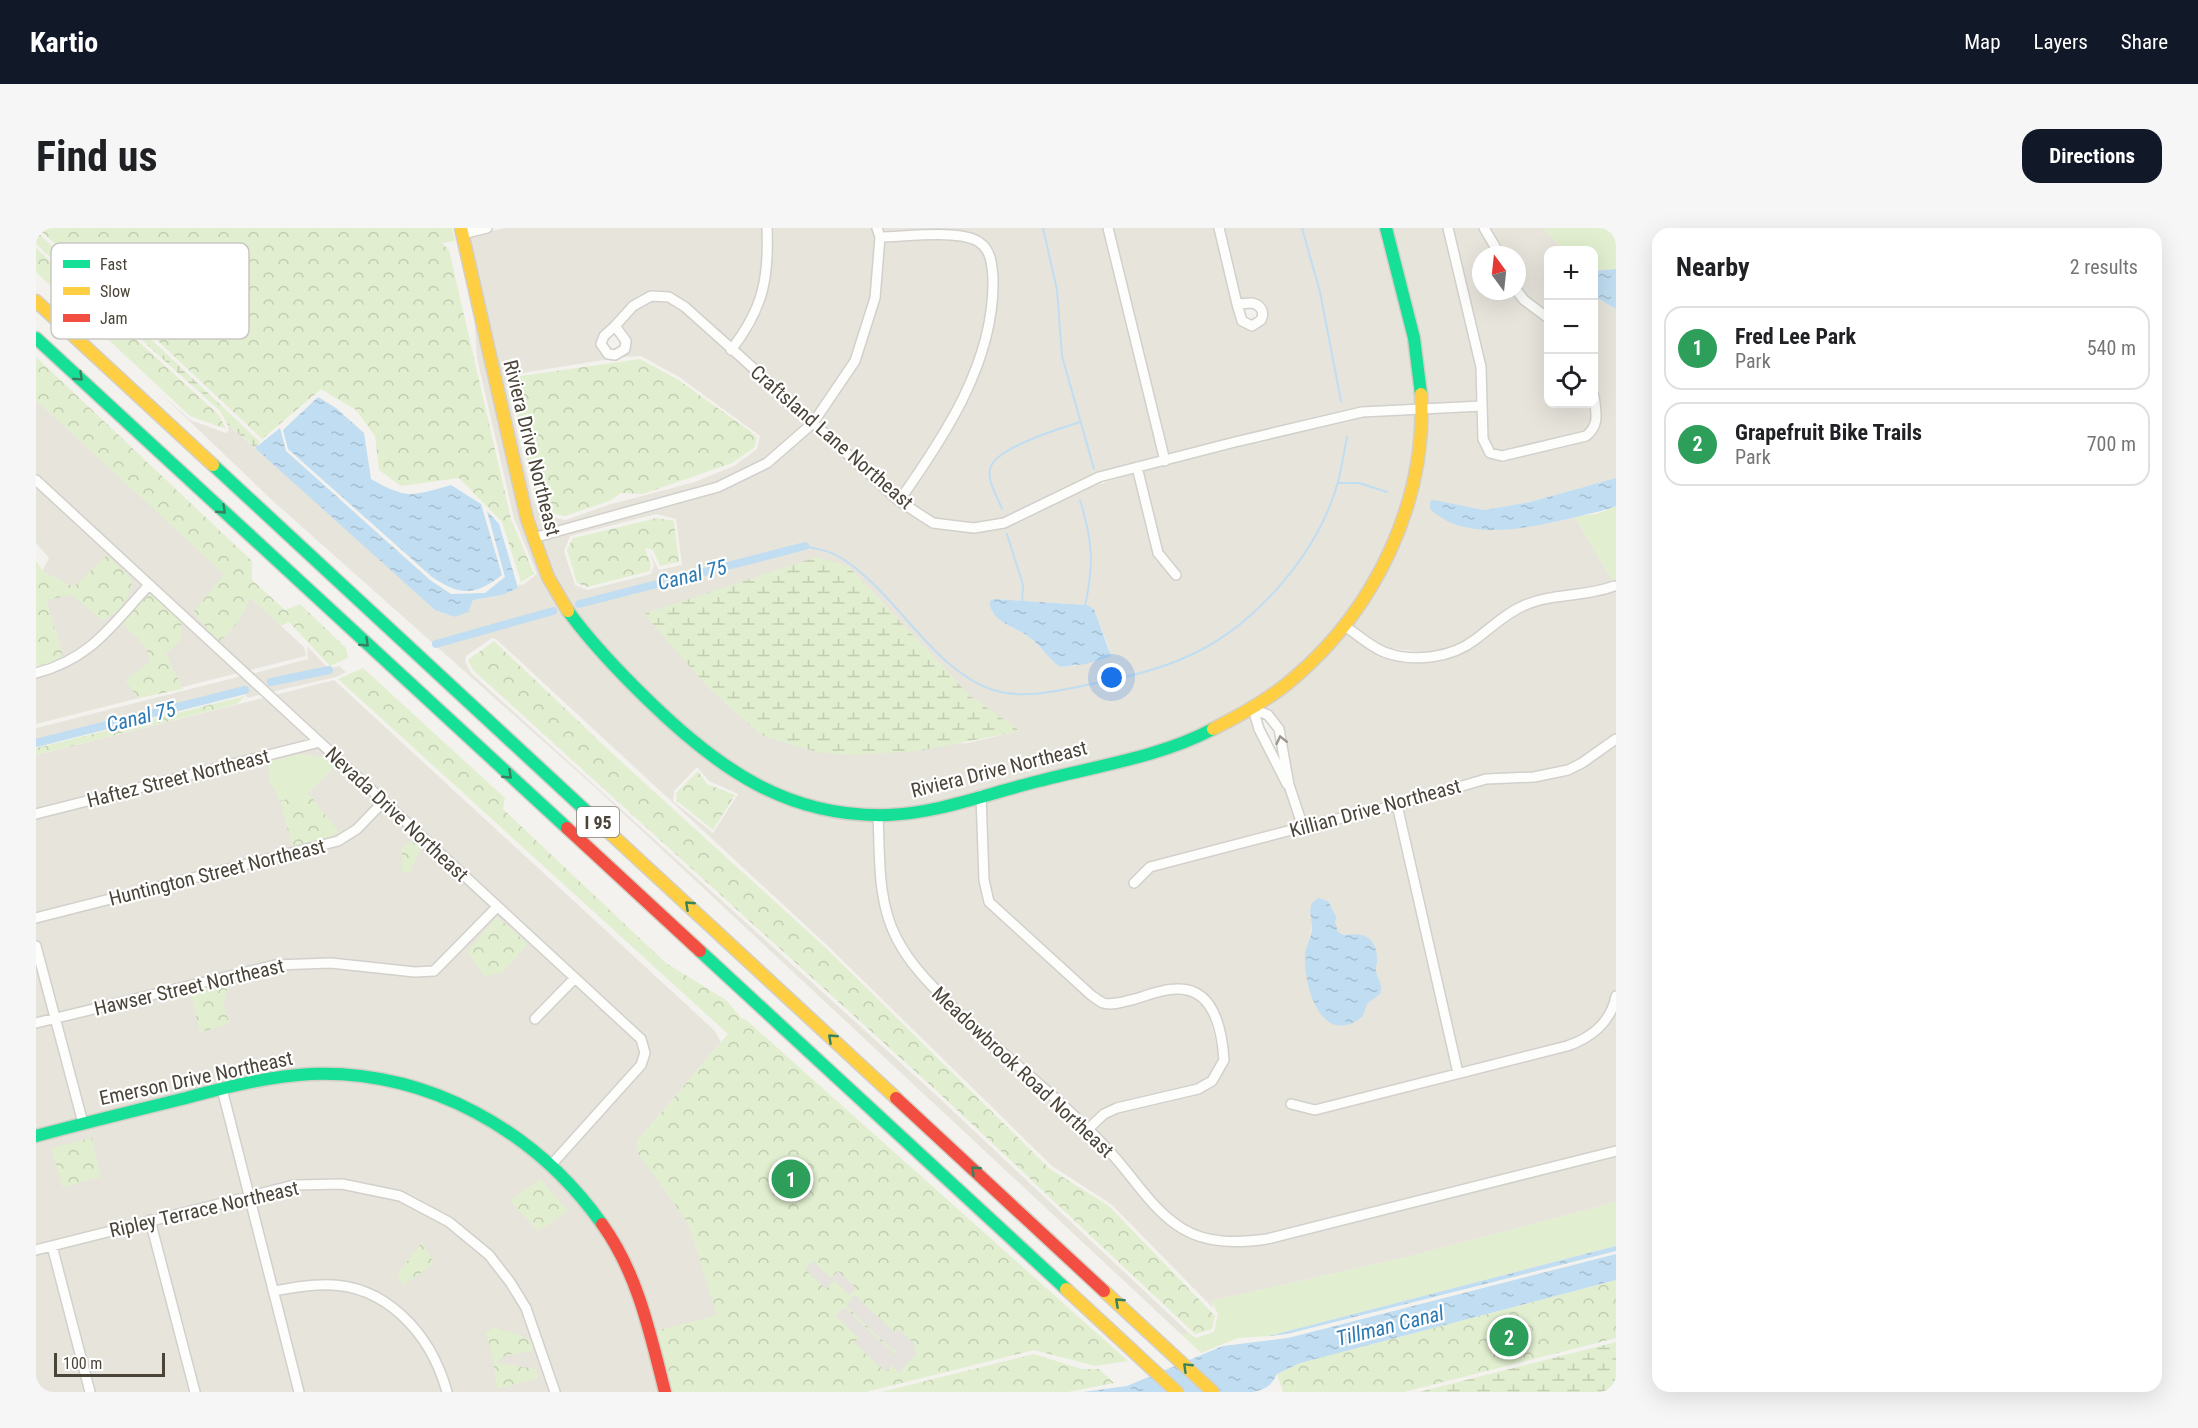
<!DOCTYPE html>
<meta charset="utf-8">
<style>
body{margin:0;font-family:"Roboto Condensed",sans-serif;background:#f6f6f6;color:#202124}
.controls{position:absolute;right:18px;top:18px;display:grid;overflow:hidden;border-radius:12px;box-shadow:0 6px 24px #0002}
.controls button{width:54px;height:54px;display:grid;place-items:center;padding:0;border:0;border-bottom:2px solid #e0e0e0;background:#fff;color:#202124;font:30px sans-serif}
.compass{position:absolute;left:1436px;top:18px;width:54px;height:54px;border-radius:50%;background:#fff;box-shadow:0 6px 24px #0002;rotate:345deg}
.scale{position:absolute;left:18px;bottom:15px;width:111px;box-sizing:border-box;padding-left:6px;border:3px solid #4b4439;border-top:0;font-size:16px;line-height:21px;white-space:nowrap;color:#4b4439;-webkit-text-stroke:4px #fff;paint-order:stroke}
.you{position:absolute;left:1076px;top:450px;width:21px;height:21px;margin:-15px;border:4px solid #fff;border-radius:50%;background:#1a73e8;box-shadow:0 0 0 9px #1a73e833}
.badge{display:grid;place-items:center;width:39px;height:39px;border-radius:50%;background:#111827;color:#fff;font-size:20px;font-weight:700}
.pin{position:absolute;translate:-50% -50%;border:3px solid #fff;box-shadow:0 2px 6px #0006}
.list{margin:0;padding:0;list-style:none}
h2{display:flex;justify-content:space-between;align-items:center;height:78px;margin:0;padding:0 24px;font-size:26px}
h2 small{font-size:20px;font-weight:400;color:#757577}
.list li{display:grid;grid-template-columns:39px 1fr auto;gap:18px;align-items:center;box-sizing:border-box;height:84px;margin:0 12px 12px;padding:0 12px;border:2px solid #e0e0e0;border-radius:18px}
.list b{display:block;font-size:22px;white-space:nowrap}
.list p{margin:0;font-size:20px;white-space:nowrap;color:#757577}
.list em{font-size:20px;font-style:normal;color:#757577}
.icon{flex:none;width:33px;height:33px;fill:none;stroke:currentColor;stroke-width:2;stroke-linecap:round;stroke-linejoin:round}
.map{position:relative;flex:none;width:1580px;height:1164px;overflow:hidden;border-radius:18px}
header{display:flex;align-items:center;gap:36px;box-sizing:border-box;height:84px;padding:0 30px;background:#111827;color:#fff}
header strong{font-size:28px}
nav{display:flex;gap:33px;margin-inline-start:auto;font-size:21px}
.intro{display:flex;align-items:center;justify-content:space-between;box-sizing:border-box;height:144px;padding:0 36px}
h1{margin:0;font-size:42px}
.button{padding:15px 27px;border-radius:18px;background:#111827;color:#fff;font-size:21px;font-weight:700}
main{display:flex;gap:36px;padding:0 36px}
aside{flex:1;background:#fff;border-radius:18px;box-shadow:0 6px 24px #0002}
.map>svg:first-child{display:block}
.residential{fill:#e7e4dc;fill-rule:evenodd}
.grass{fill:#e1eecf}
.forest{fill:url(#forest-crowns)}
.wetland{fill:url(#wetland-marsh)}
.parking{fill:#e6e3df}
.water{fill:url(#water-ripples)}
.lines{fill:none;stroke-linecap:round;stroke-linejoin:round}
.stream{stroke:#c0ddf1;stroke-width:2}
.canal{stroke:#c0ddf1;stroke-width:8}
.street-casing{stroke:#d2d0cb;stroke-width:12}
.fast-casing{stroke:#d3cfc5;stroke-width:15}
.slow-casing{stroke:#d3cfc5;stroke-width:15}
.jam-casing{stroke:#d3cfc5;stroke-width:15}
.street{stroke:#fdfdfc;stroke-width:9}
.fast{stroke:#16e098;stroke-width:12}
.slow{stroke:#ffcf43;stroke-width:12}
.jam{stroke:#f24e42;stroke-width:12}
.oneway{stroke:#36825f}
.oneway2{stroke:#9b9791}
.labels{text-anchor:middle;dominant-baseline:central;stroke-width:4.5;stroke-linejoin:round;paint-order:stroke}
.shield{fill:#fff;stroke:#817c74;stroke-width:1.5}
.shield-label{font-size:18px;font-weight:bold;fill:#4b4439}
.street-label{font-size:20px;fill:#4b4439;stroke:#fff}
.water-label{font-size:21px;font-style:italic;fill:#2e7ab2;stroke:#fff}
.key{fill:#fff;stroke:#c9c7c4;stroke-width:1.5}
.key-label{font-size:16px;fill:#4b4439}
</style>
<header>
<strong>Kartio</strong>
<nav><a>Map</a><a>Layers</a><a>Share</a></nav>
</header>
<div class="intro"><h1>Find us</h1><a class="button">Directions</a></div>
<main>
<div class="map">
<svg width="1580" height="1164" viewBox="0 0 1580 1164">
<defs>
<pattern id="forest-crowns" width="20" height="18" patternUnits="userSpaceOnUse" patternTransform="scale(1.5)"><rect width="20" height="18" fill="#e1eecf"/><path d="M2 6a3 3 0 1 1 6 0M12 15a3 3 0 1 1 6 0" fill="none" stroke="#c3cdb2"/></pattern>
<pattern id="wetland-marsh" width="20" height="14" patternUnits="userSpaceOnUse" patternTransform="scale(1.5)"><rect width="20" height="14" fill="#e1eecf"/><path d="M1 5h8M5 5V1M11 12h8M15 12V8" fill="none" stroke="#c3cdb2"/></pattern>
<pattern id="water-ripples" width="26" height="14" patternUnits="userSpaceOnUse" patternTransform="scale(1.5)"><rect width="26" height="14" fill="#c0ddf1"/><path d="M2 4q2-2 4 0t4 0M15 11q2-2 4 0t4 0" fill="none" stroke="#a6bfcf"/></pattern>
</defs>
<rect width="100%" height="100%" fill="#f4f2ee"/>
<!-- residential -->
<path class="residential" d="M469,0h258l2,38 -10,41 -24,37 -45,-41 -35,-11 -50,41 -2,16 11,10 -100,16 -3,12 26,113 11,21 12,-3 10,2 42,-15 87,-23 39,-16 23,-17 3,-13 -81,-59 -38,-21 -19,1 6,-7 2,-9 -10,-15 15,-16 17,-10 16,1 15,9 124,113 -42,36 -48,24 -182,50 -68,-296z
M735,0h102l3,10 -5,59 -19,62 -40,58 -75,-68 16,-20 9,-18 10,-44z
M845,0h223l56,230 -62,15 -29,12 -66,34 -29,5 -40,-5 -29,-19 29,-41 31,-53 25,-67 7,-42 -1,-32 -5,-18 -13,-11 -16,-4 -80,1z
M1076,0h103l22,91 6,9 9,2 13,-8v-16l-7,-6 -18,-1 -17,-71h159l29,115 7,62 -57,3 -193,48z
M1354,0h154l19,22h-15v154h46v-108l22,13v169l-86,24 -46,8 -14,-3 -20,13 27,8 69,-4 29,-7 38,65 -12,4 -52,8 -28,8 -26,15 -23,20 -26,12 -15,4 -45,-5 -35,-22 33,-54 42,-159zM1445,27h36v36h-36z
M925,12l15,4 8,7 4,15 1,31 -6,38 -25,67 -30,52 -30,41 -80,-72 41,-60 24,-122z
M437,70l45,201 37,99 40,56 74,72 41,37 33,23 61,24 70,9 9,95 7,20 16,29 72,73 131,121 21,27 32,35 20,15 19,7 43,6 68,-14 304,-78v47l-205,54 -200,45 2,7 -102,-104 -59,-38 -222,-218 -334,-309 -4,-1 -26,18 -1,5 6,12 466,423 252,237 -7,2 -585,-546 -323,-287 -116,-111 32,29 36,13 3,-3 -2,-6 99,85 109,101 20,7 18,-17 29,-5 16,-7 1,-4 4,1 14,-11 -23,-56 -37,-160zM661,539l12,14 29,13 -25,39 -40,-32 1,-10z
M0,172l268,247 2,9 -270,68v-51l28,-14 -25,-81 10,-20 -13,-15z
M1382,186l-5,49 -8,39 -13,35 -47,84 -63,62 -30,21 -45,24 -45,17 -230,60 -82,5 -45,-8 -46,-17 -44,-29 -115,-107 -39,-56 -23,-52 182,-50 49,-24 44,-38 86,78 75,25 31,-5 67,-34 63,-20 20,82 21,26 6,-5 -20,-25 -20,-80 221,-55zM620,286l20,5 6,46 -23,5 -9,-17 4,12 -3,9 -64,16 -12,-5 -11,-34 6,-15zM812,338l122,130 49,35 -51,12 -151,9 -56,-17 -56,-51zM958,371l93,6 7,4 16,42 -36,15 -14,1 -32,-31 -26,-14 -10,-10z
M1580,362v145l-49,31 -33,7 -49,2 -91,27 -89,20 -12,-37 -10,-57 -22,-20 54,-44 32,-32 37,24 64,2 28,-13 24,-21 24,-14 27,-8 52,-7z
M271,418l22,23 10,-3 7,6 -10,5 -65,15 -20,-18 57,-15z
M206,448l20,18 -14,4 -4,-5 -208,51v-16z
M298,452l381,351 6,11 -84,99 51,82 30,93 -53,76h-629v-637z
M1214,487l36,73 12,36 -17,5 3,8 112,-27 91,-27 48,-2 34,-7 15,-7 32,-23v402l-306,79 -66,13 -41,-5 -17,-7 -19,-13 -74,-83 13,-12 12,-6 96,-27 13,-22 -7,-44 -7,-18 -9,-10 -14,-6 -17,-1 -54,15h-15l-11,-7 -100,-92 -5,-20 -3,-81zM1283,670l9,3 9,17 -2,3 3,11 6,3 7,-1 27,42 2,18 -14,10 -3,12 -46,-7 -12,-54z
M942,573l8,102 102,96 31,8 56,-14h15l17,13 13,54 -10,18 -14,6 -81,20 -28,20 -162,-150 -24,-34 -11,-28 -4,-23 -4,-70z"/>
<!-- grass -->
<path class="grass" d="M1508,0h72v41l-22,2v-21h-31z
M1580,278v74l-3,2 -38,-65 25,-4z
M264,526l23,3 12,9 -27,27 -28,8 -11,-21 -1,-18z
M1580,974v44l-347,90 -31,2 -37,15 -19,-18 7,-2 7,5 18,-6 4,-18 -7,-13 200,-45z"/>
<!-- forest -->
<path class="forest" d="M2,0h414l3,13 -13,2 7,7 62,269 23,55 -13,8 -19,-60 -43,-44 -58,8 -22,-16 -4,-34 -19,-26 -35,-21 -59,50z
M0,20l183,167 7,14 -36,-13 -154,-144z
M0,129l216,204v19l33,30 15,-6 46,44 2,10 -18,8 -41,-44 -8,4 -31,-29c-6,19 -15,31 -31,44l-26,-28 31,-39 -188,-174z
M604,131l37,20 73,52 7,7 -3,10 -22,15 -89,31 -22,-1 -12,8 -44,15 -16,-3 -13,-13 -26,-114 3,-9z
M621,290l17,3 5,41 -19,4 -7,-16 -8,-2 6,17 -1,6 -63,16 -10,-4 -10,-33 6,-12z
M71,327l25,25c-2,17 -13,35 -30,40l-30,-25 -26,5 18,59 -28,7v-105l7,10 31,16z
M115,365l30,29 1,16 -16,16 17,35 -45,9 -13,-18 25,-18 -4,-15 -25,-25z
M458,413l120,114 214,195 222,219 59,37 106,110 -3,13 -17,5 -256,-241 -466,-423 -5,-10z
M327,440l142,130 -2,11 163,154 60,37 16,19 2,-1 384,343 -33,5 -61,-16 -168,42h-201l-14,-60 66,-17 -29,-92 -51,-71v-11l91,-107 -390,-355z
M209,468l-8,8 -201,51v-7z
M662,543l9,13 28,11 -22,35 -36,-29 -1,-8z
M272,565l31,39 -9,5 -38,9 -12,-45z
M373,614h10v10l-9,20 -8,1v-25z
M461,689l31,27 -26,29 -18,3 -17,-25z
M193,752l-6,26 7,18 -30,8 -10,-41z
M56,910l9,39 -39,10 -11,-39z
M504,951l28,32 -30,20 -28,-30z
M386,1014l12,21 -30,22 -7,-10z
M1580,1052v58l-212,54h-121l-6,-18 23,-11z
M459,1100l23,6 17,9 -4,8 -25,4 -10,8 40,6 2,9 -41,11c-3,-19 -4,-40 -12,-57z
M998,1126l48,15h17l15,14 -46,9h-187z"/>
<!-- wetland -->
<path class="wetland" d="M0,3l224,211 -5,6 -28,-24 -6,-12 -185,-168z
M781,329l31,9 122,130 50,35 -102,20 -70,4 -31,-3 -56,-17 -56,-51 -61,-70z
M1580,1114v49l-3,1h-194z"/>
<!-- parking -->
<path class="parking" d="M777,1033l18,17 7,-7 18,17 -7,7 -15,-15 -8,9 -21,-20z
M819,1067l40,38 4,-4 17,16 -3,4 4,4 -18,20 -7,-8 -6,7 -32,-29 5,-5 -24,-22 9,-9 49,46 -1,5 7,-10 -5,3 -48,-45z"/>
<!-- water -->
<path class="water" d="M1580,41v40l-22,-13v-25z
M282,169l18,11 28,25 7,46c37,21 40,17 80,6l30,19 21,71c-27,21 -42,21 -70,2l-144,-128 -5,-19z
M244,200l6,23 144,129 21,14 34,-1 20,-16 -18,-66 12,13 19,64 -16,7 -29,5 -5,12 -13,5 -20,-7 -180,-162z
M1580,250v28c-15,6 -29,8 -44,12 -44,10 -106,25 -142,-9v-8l4,-1 50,10 46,-8z
M958,371l93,6 7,4 17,47 -25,8 -26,3c-12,-9 -19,-21 -31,-30 -13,-10 -40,-15 -39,-36z
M1283,670l9,3 9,17 -2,3 3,11 6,3c21,-3 34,3 33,27 0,3 -2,6 -1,9 2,9 7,12 4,23l-13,10 -4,12c-41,34 -60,-30 -58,-62 1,-9 7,-18 7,-27 0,-12 -7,-23 7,-29z
M1580,1018v5l-329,83 -18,2z
M1580,1026v26l-316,83 -23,11c-6,12 -11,15 -24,18h-170l44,-6 96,-40 65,-8z"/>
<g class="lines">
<!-- stream -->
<path class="stream" d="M1007,0l14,62 5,66 32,113
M1266,0l18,64 21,109
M1302,255h21l28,9
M1044,272c13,42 14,64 5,106
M966,281c-4,-11 -15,-28 -12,-40 4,-21 71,-41 90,-47
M971,306l16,51 -1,18
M769,318c10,3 22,4 31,9 57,31 96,116 157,135 33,10 67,0 99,-6 31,-6 63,-13 92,-26 69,-29 134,-104 154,-176 4,-15 6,-30 9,-45"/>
<!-- canal -->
<path class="canal" d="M543,376l226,-58
M400,416l117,-33
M235,454l58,-12
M0,515l209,-53"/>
<!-- street casing -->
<g class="street-casing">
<path id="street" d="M1072,0l57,233
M1183,0l18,76
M1412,0l33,139 2,72 7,14 12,3 84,-20c14,-11 10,-23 8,-40
M1448,0l16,27
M426,6l25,-6
M844,9c23,0 81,-8 99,5 12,8 13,22 14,36 2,83 -48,158 -94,223
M1481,63l7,9 24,18
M1216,75c9,2 13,9 9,17l-9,6 -10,-5 -5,-17z
M579,98l18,-20 18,-10 18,1 16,10 57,51 157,143 34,22 41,5 30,-5 95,-46 136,-35 127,-30 120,-6
M579,98l11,15 -1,8 -10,6 -7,-1 -7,-10 3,-8z
M695,122c32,-41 38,-71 36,-122
M1101,239l21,86 18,22
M0,252l605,559 4,14 -4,12 -89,99
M497,310l185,-51 49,-24 46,-40 42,-62 20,-63 5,-61 -3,-9
M1310,399c12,8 25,20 38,25 29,11 68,6 92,-13 16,-12 30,-26 49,-34 28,-12 60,-8 89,-19
M0,445c55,-14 76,-48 113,-88
M1217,481l15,6 11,14 10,56 14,42
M1217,481l6,20 28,55
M945,567l3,85 5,22 102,93c3,2 8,6 12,8 10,3 22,-2 32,-4 13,-4 28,-10 41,-10 38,-2 46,41 48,71l-12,21 -14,8 -81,19 -13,6 -17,16
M1361,577l61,268
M0,586l284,-72
M842,587c2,41 -1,87 19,124 15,29 38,50 61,73 50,48 107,90 153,141 24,26 41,57 72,76 25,15 56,14 84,10l349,-88
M1098,655l16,-16 153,-40 94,-22 89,-26 48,-2 34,-7 14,-7 34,-24
M0,690l302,-77 19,-12 27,-28
M0,718l47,177
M499,791l39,-40
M0,795l239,-58 56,-2 84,9 19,-1 62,-63
M186,861l77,303
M1255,876l24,6 252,-64c24,-8 44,-24 49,-50
M114,992l45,172
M16,1018l38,146
M0,1022l258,-65 48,-1 58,12 49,26 40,33 21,27 16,26 29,84
M237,1063c15,-2 31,-6 46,-6 66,-4 112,49 128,107"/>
</g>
<!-- fast casing -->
<g class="fast-casing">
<path id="fast" d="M1350,0l28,110 7,56
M0,110l531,490
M177,237l386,358
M532,383c24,33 52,62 82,91 69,67 138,116 238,113 52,-2 101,-22 151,-34 57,-15 121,-24 174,-52
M664,723l366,338
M0,908c48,-13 97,-25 146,-37 42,-11 86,-23 129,-25 117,-4 224,56 291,150"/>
</g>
<!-- slow casing -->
<g class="slow-casing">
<path id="slow" d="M425,0l66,291 21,58 20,34
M0,73l177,164
M1177,501c28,-14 57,-30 81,-51 81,-69 133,-176 127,-284
M563,595l297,275
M1030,1061l111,103
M1068,1063l109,101"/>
</g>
<!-- jam casing -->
<g class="jam-casing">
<path id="jam" d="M531,600l133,123
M860,870l208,193
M566,996c36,50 48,109 63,168"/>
</g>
<!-- street -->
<use href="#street" class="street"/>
<!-- fast -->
<use href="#fast" class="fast"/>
<!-- slow -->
<use href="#slow" class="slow"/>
<!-- jam -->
<use href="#jam" class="jam"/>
</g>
<!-- one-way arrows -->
<defs><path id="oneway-chevron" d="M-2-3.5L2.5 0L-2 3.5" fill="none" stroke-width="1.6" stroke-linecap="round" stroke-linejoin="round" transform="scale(1.5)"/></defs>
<g class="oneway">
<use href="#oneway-chevron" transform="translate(43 149) rotate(43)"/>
<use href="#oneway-chevron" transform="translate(186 282) rotate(43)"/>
<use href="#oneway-chevron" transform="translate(329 415) rotate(43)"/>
<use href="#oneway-chevron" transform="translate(472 547) rotate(43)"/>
<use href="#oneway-chevron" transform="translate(653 677) rotate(-137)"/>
<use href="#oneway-chevron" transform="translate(796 810) rotate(-137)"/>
<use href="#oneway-chevron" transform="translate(939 942) rotate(-137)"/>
<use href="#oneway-chevron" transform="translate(1083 1074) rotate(-137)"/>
<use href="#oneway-chevron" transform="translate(1151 1139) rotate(-136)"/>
</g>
<use class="oneway2" href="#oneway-chevron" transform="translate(1245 512) rotate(-103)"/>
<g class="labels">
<!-- shield labels -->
<rect class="shield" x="541" y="579" width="42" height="30" rx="4.5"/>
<g class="shield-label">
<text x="562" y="594">I 95</text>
</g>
<!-- street labels -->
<g class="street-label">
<text transform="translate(796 209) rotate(41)">Craftsland Lane Northeast</text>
<text transform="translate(496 220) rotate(76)">Riviera Drive Northeast</text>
<text transform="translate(963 541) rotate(-14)">Riviera Drive Northeast</text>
<text transform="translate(142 550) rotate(-14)">Haftez Street Northeast</text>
<text transform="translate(1339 580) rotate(-15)">Killian Drive Northeast</text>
<text transform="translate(361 586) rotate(43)">Nevada Drive Northeast</text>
<text transform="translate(181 644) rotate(-14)">Huntington Street Northeast</text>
<text transform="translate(153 759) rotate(-13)">Hawser Street Northeast</text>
<text transform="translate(987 844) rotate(43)">Meadowbrook Road Northeast</text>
<text transform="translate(160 850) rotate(-12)">Emerson Drive Northeast</text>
<text transform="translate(168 981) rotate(-13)">Ripley Terrace Northeast</text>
</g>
<!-- water labels -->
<g class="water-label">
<text transform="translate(656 347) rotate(-14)">Canal 75</text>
<text transform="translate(105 489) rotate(-14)">Canal 75</text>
<text transform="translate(1354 1098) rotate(-14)">Tillman Canal</text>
</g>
</g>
<!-- legend -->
<rect x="15" y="15" width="198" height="96" rx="9" class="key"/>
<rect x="27" y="32" width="27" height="8" fill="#16e098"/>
<rect x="27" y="59" width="27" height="8" fill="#ffcf43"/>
<rect x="27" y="86" width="27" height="8" fill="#f24e42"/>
<g class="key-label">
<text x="64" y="42">Fast</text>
<text x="64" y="69">Slow</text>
<text x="64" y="96">Jam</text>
</g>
</svg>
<div class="controls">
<button>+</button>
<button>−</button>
<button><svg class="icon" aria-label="locate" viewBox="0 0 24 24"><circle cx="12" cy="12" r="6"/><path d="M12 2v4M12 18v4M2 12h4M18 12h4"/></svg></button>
</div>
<svg class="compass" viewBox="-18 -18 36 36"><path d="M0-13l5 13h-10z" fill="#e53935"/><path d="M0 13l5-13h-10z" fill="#757577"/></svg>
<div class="scale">100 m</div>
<div class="you"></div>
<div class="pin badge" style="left:755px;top:951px;background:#2e9e5b">1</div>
<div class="pin badge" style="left:1473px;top:1109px;background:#2e9e5b">2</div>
</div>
<aside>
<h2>Nearby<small>2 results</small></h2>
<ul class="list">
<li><span class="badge" style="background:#2e9e5b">1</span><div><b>Fred Lee Park</b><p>Park</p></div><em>540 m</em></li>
<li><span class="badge" style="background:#2e9e5b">2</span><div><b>Grapefruit Bike Trails</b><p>Park</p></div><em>700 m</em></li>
</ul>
</aside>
</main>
